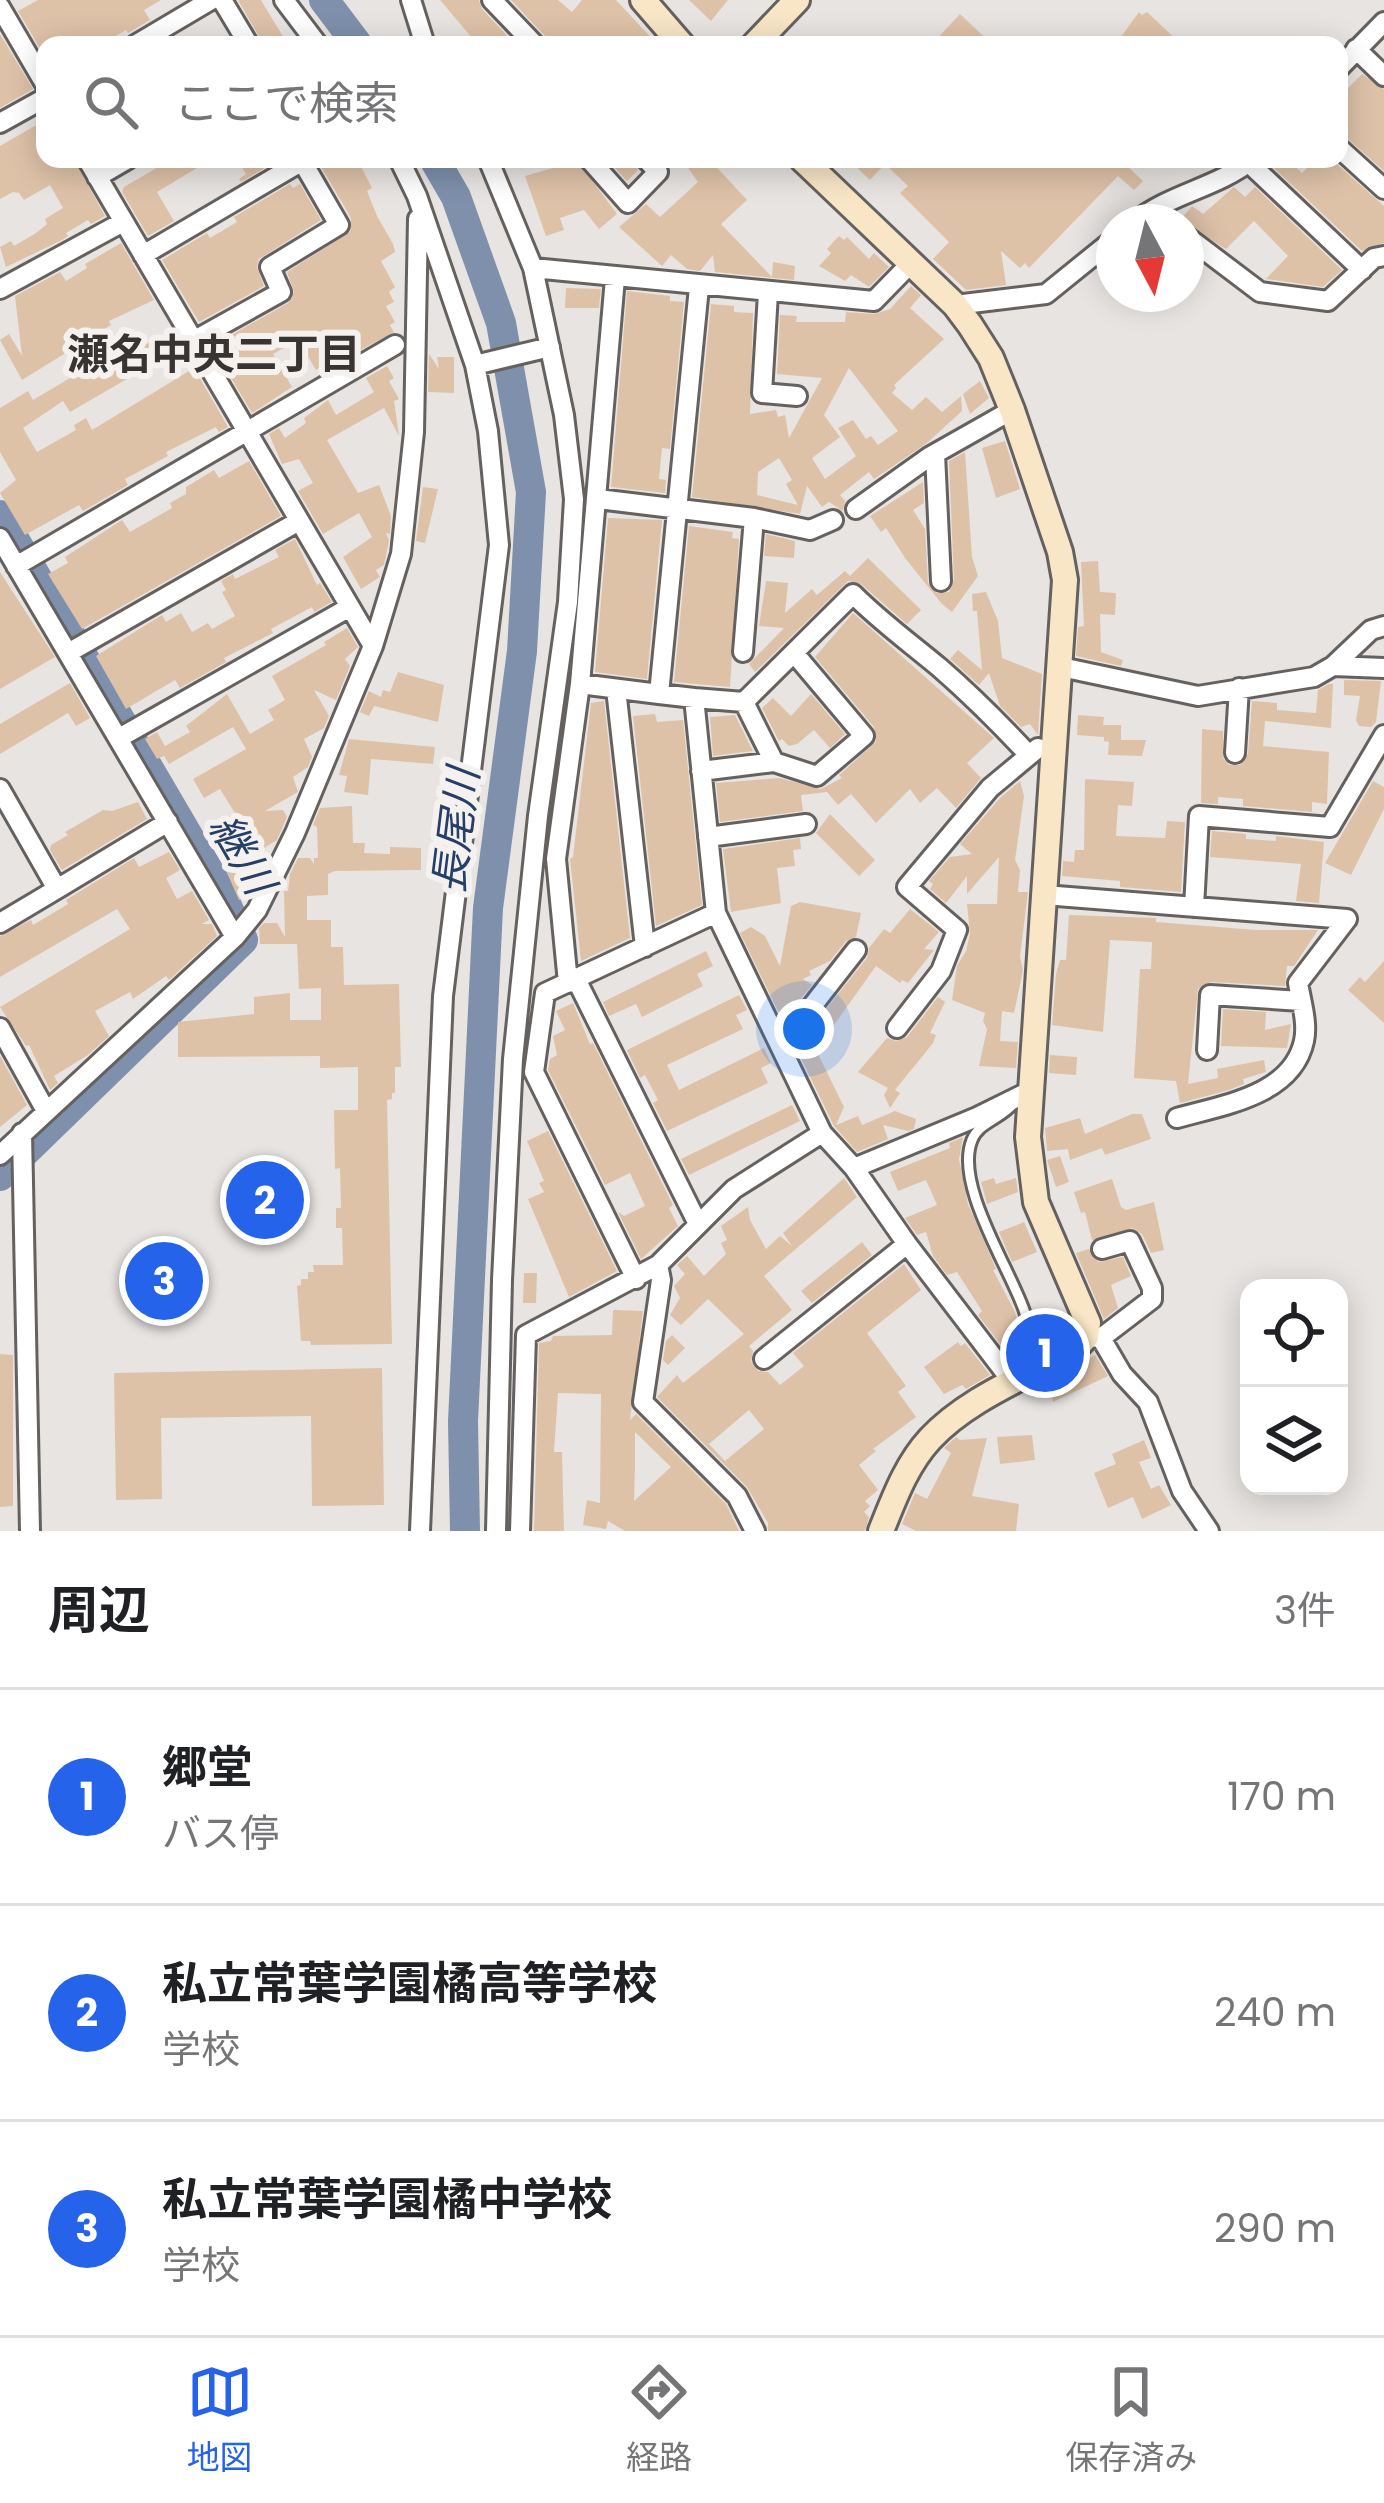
<!DOCTYPE html>
<html lang="ja">
<meta charset="utf-8">
<style>
body{margin:0;font-family:Poppins,"Noto Sans JP",sans-serif;background:#f2f2f2;color:#202124}
.controls{position:absolute;right:36px;bottom:36px;display:grid;overflow:hidden;border-radius:24px;box-shadow:0 6px 30px #0003}
.controls button{width:108px;height:108px;display:grid;place-items:center;padding:0;border:0;border-bottom:3px solid #e0e0e0;background:#fff;color:#202124;font:60px sans-serif}
.compass{position:absolute;left:1096px;top:204px;width:108px;height:108px;border-radius:50%;background:#fff;box-shadow:0 6px 30px #0003;rotate:173deg}
.you{position:absolute;left:804px;top:1029px;width:42px;height:42px;margin:-30px;border:9px solid #fff;border-radius:50%;background:#1a73e8;box-shadow:0 0 0 18px #1a73e833}
.badge{display:grid;place-items:center;width:78px;height:78px;border-radius:50%;background:#2563eb;color:#fff;font-size:39px;font-weight:700}
.pin{position:absolute;translate:-50% -50%;border:6px solid #fff;box-shadow:0 3px 12px #0006}
.list{margin:0;padding:0;list-style:none}
h2{display:flex;justify-content:space-between;align-items:center;height:156px;margin:0;padding:0 48px;font-size:51px}
h2 small{font-size:39px;font-weight:400;color:#757577}
.list li{display:grid;grid-template-columns:78px 1fr auto;gap:36px;align-items:center;box-sizing:border-box;height:216px;padding:0 48px;border-top:3px solid #e0e0e0}
.list b{display:block;font-size:45px;white-space:nowrap}
.list p{margin:0;font-size:39px;white-space:nowrap;color:#757577}
.list em{font-size:39px;font-style:normal;color:#757577}
.icon{flex:none;width:66px;height:66px;fill:none;stroke:currentColor;stroke-width:2;stroke-linecap:round;stroke-linejoin:round}
.map{position:relative;flex:none;width:1384px;height:1531px;overflow:hidden}
.search{position:absolute;background:#fff;box-shadow:0 6px 30px #0003;left:36px;right:36px;top:36px;height:132px;display:flex;align-items:center;gap:30px;box-sizing:border-box;padding:0 42px;border-radius:24px;color:#757577;font-size:45px}
.sheet{height:804px;background:#fff}
nav{display:flex;justify-content:space-around;align-items:center;box-sizing:border-box;height:168px;border-top:3px solid #e0e0e0;background:#fff;font-size:33px;color:#757577}
nav a{display:grid;justify-items:center;gap:6px}
nav .on{color:#2563eb}
.map>svg:first-child{display:block}
.lines{fill:none;stroke-linecap:round;stroke-linejoin:round}
.river{stroke:#7e90ac;stroke-width:30}
.building{fill:#dec2a8;fill-rule:evenodd}
.lane-casing{stroke:#64615f;stroke-width:15}
.street-casing{stroke:#64615f;stroke-width:24}
.secondary-casing{stroke:#64615f;stroke-width:30}
.lane{stroke:#fff;stroke-width:9}
.street{stroke:#fff;stroke-width:18}
.secondary{stroke:#f8e6c6;stroke-width:24}
.labels{text-anchor:middle;dominant-baseline:central;stroke-width:12;stroke-linejoin:round;paint-order:stroke}
.neighbourhood-label{font-size:42px;font-weight:bold;fill:#373432;stroke:#f5f1ef}
.water-label{font-size:42px;font-style:italic;fill:#263f68;stroke:#f5f1ef}
</style>
<div class="map">
<svg width="1384" height="1531" viewBox="0 0 1384 1531">
<rect width="100%" height="100%" fill="#e8e4e1"/>
<g class="lines">
<!-- river -->
<path class="river" d="M324,0l34,45
M434,159l22,38 45,126 30,169 -9,159 -34,257 -25,513 2,110
M0,515l217,370 26,55 -243,236"/>
</g>
<!-- building -->
<path class="building" d="M38,0h123l-17,10 6,10 -22,13 -2,-3 -26,15h-55l-3,7 -24,-41z
M238,0h23l27,45h-24z
M440,0h39l3,9 34,36h-38z
M511,0h47l14,12 10,-12h34l42,45h-72l-8,-6 -7,6h-23l-3,-9z
M689,0h39l-17,21z
M1139,12l3,3 5,-3 35,33h-67z
M960,14l33,31h-62z
M0,34l33,55 -33,19z
M1362,74l22,15v82l-45,-40v-34z
M45,120v39h17l3,6 9,-5 31,56 -14,8 -3,-4 -22,13 2,3 -6,4 -56,27 -6,-20 11,-6 3,5 22,-13 11,-9 -2,-5 18,-11 -13,-23 -26,15 -5,-7 -6,-1 -13,7v-53z
M172,159h40l-55,33 17,29 -26,15 -26,-44 2,-5z
M237,159h40l1,1 -37,22 -2,-3 7,-5z
M338,159h19l15,29 -5,3 10,25 16,28 2,8 -14,9 14,26 -6,5 5,10 -8,4 9,16 -5,3 4,7 -41,22 -5,-9 -32,25 -18,-30 -25,14 19,33 -40,26 -40,-67 76,-43 6,-11 -7,-20 63,-40 1,-14 -29,-50z
M563,159h13l41,55 -18,15 -15,-19 -24,8 4,12 -18,6 -21,-60 28,-8z
M607,159h26l5,11 -11,11z
M682,159h27l38,41 -26,24 51,53 1,-15 22,4 -1,14 -79,-8 -2,-17 -13,16 -13,-2 -16,-14 -9,11 -43,-39 27,-23 14,13 38,-35z
M848,159h94l6,5 4,-5h168l23,22 -9,9 -16,-14 -89,92 -4,-5 -5,5 -19,-17 5,34 -40,5 -33,-31 16,-17 -49,-49 8,-7 -23,-22 -15,16z
M1280,159h7l15,14 14,-14h15l53,47v37l-22,8 -89,-84z
M290,184l3,4 7,-4 21,36 -62,39 -2,8 7,19 -65,36 -37,-62 45,-27 3,5 27,-16 -3,-5z
M1234,187l11,10 10,-10 87,83 -19,17 -57,-8 22,-23 -34,-35 -28,28 -46,-29 12,-14 11,8z
M839,236l5,4 3,-3 22,22 5,-6 15,14 -20,20 -18,-12 -6,6 -26,-15 12,-13 -4,-4z
M121,243l33,57 -45,21 2,4 -89,55 -22,-40 9,-6 13,22 -7,-60 45,-24 6,9 21,-13 -2,-4z
M911,286l10,9 -11,13 34,31 -50,46 2,3 -4,5 20,17 14,-13 16,15 19,-16 1,15 -35,32 -53,36 -5,-7 -29,23 5,6 -2,10 -14,-9 -7,5 -15,-21 -7,28 -108,-17 19,-193 23,2v6l19,1 -3,101 26,-4 2,7 7,-2 4,23 33,-60 -45,-4 3,-59 17,1 -1,6h49l1,-10 28,2 16,-5zM849,368l49,63 -20,14 -7,-9 -5,3 -13,-19 -15,8 18,28 -31,23 -13,-21 28,-21 -16,-22zM779,458l13,22 -6,4 12,21 -41,-10 1,-23z
M566,288l35,1 -2,19h-34z
M627,291l43,5v5l14,1 -14,147 -8,-1 -3,31 7,1 -1,13 -54,-6z
M173,332l6,11 -21,12 2,4 -9,6 -81,47 -7,-11 -40,27 14,24 39,-22 -2,-5 12,-7 6,12 102,-62 34,59 -9,5 -3,-5 -50,25 2,4 -43,23 3,6 -45,26 -4,-6 -54,30 -25,-42 16,-13 -16,-28v-44l28,-17 5,9 91,-54 4,6z
M429,354l10,15 -2,-12h17v36l-26,-1z
M387,366l7,12 -5,3 10,18 -5,2 5,35 -15,-28 -57,32 31,53 21,-8 12,31 -1,18 -4,-1 3,7 -3,16 -2,9 -8,5 4,7 -19,12 -18,-32 29,-20 -13,-24 -36,21 -25,-43 15,-8 -14,-24 -17,5 -13,-30 10,-6 6,10 21,-15 -2,-5 24,-18 8,15 38,-23 -8,-14z
M980,381l9,17 -19,16 -7,-20z
M1005,441l15,48 -24,9 -14,-50z
M965,452l7,105 6,19 -26,36 -10,-8 -37,-46 -19,-30 -5,4 -11,-16 53,-34 1,21 -11,7 12,19 3,54 8,10 13,-1 5,-12 -5,-119z
M249,461l32,55 -199,113 -34,-55 20,-11 -3,-6 57,-37 8,12 42,-24 -2,-5 16,-9v-7l28,-17 5,8z
M423,487l15,2 -13,54 -9,-2z
M608,518l54,2 -15,159 -52,-7z
M689,526l44,6 -1,6 7,1 -9,148 -56,-5z
M766,534l29,7 -1,17 -30,-2z
M295,539l22,46 3,-2 12,19 -18,10 -2,-5 -41,22 2,4 -49,25 2,4 -46,26 -5,-8 -49,29 -30,-53 66,-41 4,7 15,-9 11,19 16,-9 4,6 23,-13 -13,-24 4,-2 -5,-9 12,-7 2,5 44,-22 -4,-7z
M868,558l53,52 -14,14 -46,-40 -13,-3 -93,91 -6,-8 35,-36 -25,-2 7,-45 22,2 -3,30 27,-24 5,6 28,-24 5,5z
M1098,561l2,31 16,1 -1,22 -15,-1 1,38 22,8 -2,6 -45,-10 2,-29 6,-1 -3,-64z
M0,572l55,85 -55,32z
M986,592l12,29 4,37 40,16 -4,61 -8,-11 -9,3 -21,-21 -11,-33 -10,12 -29,-26 8,-9 24,20 -5,-59h-4l-1,-17z
M853,613l141,125 -27,25 14,15 -25,30 -19,-20 -17,15 -10,-14 -34,34 -25,-29 -13,11 -11,-13 -26,3 2,16 -83,11 -4,-39 63,-5 42,11 21,-11 -3,-3 37,-33 -2,-15 -59,-70z
M347,628l11,19 -13,12 5,7 -14,34 -22,-10 15,26 -5,12 -20,11 8,18 -4,10 -15,10 5,15 -33,19 18,-1 4,7 -10,23 -28,17 10,18 -12,24 -8,1 -19,-43 7,-4 -15,-27 23,-13 -15,-24 -16,9 -11,-19 53,-30 -13,-22 -64,37 -5,-8 -7,3 -12,-20 12,-7 8,14 25,-14 -4,-6 41,-32 23,40 24,-14 -6,-10 17,-10 -13,-24 54,-31 -2,-3z
M398,672l46,13 -6,37 -64,-16 -5,10 -9,-4 9,-21 12,6 2,-7 7,2z
M1344,680l37,1 -5,41 -5,5 -12,-1 -3,-6 4,-24 -16,-1z
M70,683l20,35 -14,8 -8,-13 -68,41v-30z
M1329,684h4l-2,44 -66,-7 -2,25 66,6 -2,52 -15,-2v10l-69,-6v-7l-25,-2v7l-17,-1 1,-74 21,2v27l6,7h11l8,-11 4,-53 25,2v7l39,3 2,-23z
M811,694l34,40 -15,14 -16,-18 -17,14 -8,2 -7,-7 -3,2 -17,-33 11,-10 18,18z
M604,701l26,237 -49,23 -11,-102 3,-2 18,-154z
M655,714l2,8 26,-2 19,185 -46,21 -23,-210z
M735,715l18,36 -40,5 -3,-39z
M1078,715l26,2 -1,8h18v15h25l-4,16 -34,-1 1,-13 -5,-1v-4l-27,-2z
M349,739l86,8 -2,17 -62,-5 -3,36 -24,-3 3,-16 -8,-1z
M1085,779l49,3 -2,24 -14,-1 -2,31 49,2 2,-17 18,1 -4,70 -61,-5v-6l-58,-5 1,-15 11,1 1,-12h9z
M1020,781l4,15 -9,64 5,10 -2,22h10l-8,65 3,13 -9,43 -12,-2 -2,30 18,1 -2,26 -37,-2 8,-37 -4,-8 2,-8 -33,-13 5,-34 9,-15 4,-17 -3,-30h30l2,-47 -32,37v-18l-21,27 -16,-14 3,-5 -4,-3 21,-24 22,-3 -12,-10 40,-46z
M1373,781l11,6v22l-33,66 -26,-12z
M138,802l9,17 -85,51 -12,-20 1,-5 17,-10 -3,-3 38,-22 9,1z
M352,806l1,37h12l-1,10 26,1v-7l31,1v22l-86,1 -7,3v21l-21,1v24h24v27h12l1,38 55,-1 2,83h-6v26h-3v6l-5,1 5,244 -81,1 -1,-4h-9l-4,-55 4,-1v-6h7v-7h6l-1,-7h30l-1,-37h-6v-20h5l-1,-40 -5,1 -1,-59h24v-43l-38,1v-12l-142,1v-35l76,-8v-17l36,-4v27h31v-32l-22,1 -2,-45h-37l-1,-16 5,-5h13l8,14 -1,-46h4l2,-17 8,-16h12l4,6v-6h4l-1,-31 -4,-2 7,-17z
M830,814l45,46 -16,16 -43,-43z
M1212,831l34,3v5l30,2v-5l48,6 -5,61 -23,-2 5,-37 -91,-7z
M800,838l1,11 -8,1 2,16 -18,2 4,35 -50,9 -8,-63z
M169,852l11,18 -14,8 11,21 15,-8 17,29 -7,4h10l5,12 -48,44 -3,-4 -33,23 -3,-7 -35,19 14,25 -21,19 -34,21 4,7 -8,7 -21,-45 -3,1 -26,-39 130,-78 -13,-20 -117,68v-41l31,-16 2,5 35,-21 -2,-4 68,-42 5,9z
M800,902l61,11 -5,24 -10,4 -16,20 -21,10 2,4 -8,4 9,6 -19,23 -13,7 -40,-82 11,-6 14,9 15,30 11,-60z
M910,909l29,23 -15,17 10,1 -26,33 -6,-3 -2,3 -24,-17 -47,66 3,2 -14,20 26,53 -8,18 22,-9 4,9 33,-14 21,8 -2,10 -6,2 -25,-6 5,14 -31,13 -23,-26 -36,-74 -1,-11 14,-8 -2,-3 58,-72 2,-10 15,-19 6,4z
M1069,915l87,3v4l100,8h62l-24,36h-7l-2,20 -74,-4 -13,7 -10,95 30,-6 -1,-9 47,-9 2,12 -23,7 1,5 -15,6 -49,13 -4,-22 -42,-3 6,-109h11l1,-27 -42,-2 -7,92 -51,-7 4,-51 4,-14h6z
M706,951l7,15 -16,8 6,12 -61,31 -6,-13 -27,12 -6,-14z
M1384,961v62l-36,-33 12,-13 5,5z
M739,995l8,15 -11,5 7,14 -76,36 12,25 85,-42 7,15 -10,5 7,15 -101,48 -14,-28 5,-3 -13,-25 -5,3 -13,-28z
M938,997l7,5 -15,31 6,2 -3,8 -38,47 5,3 -10,15 -6,-13 4,-7 -30,-16 29,-34 9,3 11,-4z
M573,1003l17,41 3,-1 80,162 -4,3 9,18 -37,33 -23,-47 6,4 21,-10 -15,-33 -25,12 -57,-115 2,-11 7,-4 -4,-19 12,-6 -9,-19z
M1223,1009l43,3 -1,18 26,-6 -4,24 -66,-2z
M1050,1055l27,2 -1,18 -27,-2z
M0,1056l27,49 -27,22z
M792,1105l8,16 -111,54 -8,-16z
M1132,1114h10l9,25 -46,16 -3,-7 -32,12 -2,-11 -21,2 -2,-23 35,-10 5,16z
M548,1131l69,140 -48,26 -41,-98 16,-7 -5,-9 5,-2 -17,-40z
M963,1137l-4,22 9,45 28,65 -3,1 21,40 15,44 -15,8 -36,-47 4,-4 -25,-39 -10,3 -14,-19 -7,-24 -9,3 -12,-17 32,-13 -11,-25 -28,11 -8,-19 60,-24 -1,-5z
M1060,1156l9,26 -13,5 -9,-27z
M844,1178l13,19 -93,79 28,34 -43,36 4,5 -2,11 7,9 10,1 12,13 24,-19 -11,-13 111,-89 17,26 -54,43 39,53 -8,6 18,25 -43,32 3,2 -17,14 19,25 -13,11 5,5 -6,6 5,5 -4,14h-97v-8l-21,-36 -90,-90 20,-22 6,8 61,-49 -36,-35 -27,26 -11,-10 10,-17 -6,-12 11,-12 -8,-9 10,-9 17,20 22,-22 -5,-11 6,-3 -6,-14 27,-19 2,13 16,29 14,-13 12,10 -9,-13zM749,1410l15,19 -39,32 -16,-17z
M994,1178l2,6 20,-6 2,14 -31,12 -6,-22z
M1112,1179l9,28 5,3 28,-8 10,48 -13,3 -9,-19 -10,-6 -40,12 -7,-28 -4,1 -7,-21z
M1024,1222l13,30 -25,10 -13,-30z
M862,1242l10,13 -60,48 -11,-12z
M1089,1249l9,13 25,-5 8,19 -20,9 7,23 -14,11 -28,-66z
M524,1273h13l-1,30h-13z
M613,1310l30,1 -13,109 6,-6 90,90 13,27h-114l-17,-10 -2,8 -23,-4 4,-25 13,3 1,-109 -43,-1 -4,59h8l2,79h-30l5,-188 12,-2 2,-5 59,-1zM635,1432l36,35 -37,34 1,-35z
M672,1335l13,13 -17,17 -5,-5 3,-19z
M958,1342l3,4 4,-3 25,32 -24,14 -4,-4 -18,9 -20,-27z
M0,1354l13,1v151l-13,1z
M1095,1355l13,21 -55,26 -2,-18 38,-20 -2,-4z
M382,1368l2,137 -72,1 -1,-90 -150,2 1,81 -46,1 -2,-127z
M1032,1435l3,25 -35,4 -3,-27z
M956,1437l4,3 27,-2 -15,58 47,8 -3,27h-100l-14,-7 13,-31 12,6 24,-46 -7,-5z
M1144,1440l7,18 -12,4 12,27 8,-4 12,20 -29,14 -9,-22 -25,11 -14,-35 22,-9 -4,-10z"/>
<g class="lines">
<!-- lane casing -->
<g class="lane-casing">
<path id="lane" d="M1013,1104c-12,15 -34,18 -41,36 -18,44 37,127 52,170 6,19 9,35 19,53"/>
</g>
<!-- street casing -->
<g class="street-casing">
<path id="street" d="M222,0l27,45
M284,0l34,45
M411,0l14,45
M492,0l43,45
M0,7l45,77
M135,45l76,-45
M1356,49l28,27
M1339,68l45,-46
M0,123l45,-25
M1339,148l45,41
M87,159l286,487
M399,159l18,37 58,169 13,66 11,114 -56,451 -23,535
M488,159l45,109 31,147 10,84 -6,103 -30,214 -25,243 -11,221 -6,251
M589,159l39,44 30,-31 -12,-13
M1249,163l113,107
M97,177l31,-18
M1135,222c36,-29 82,-34 118,-63
M1186,236l74,56 68,9 46,-43 10,-2
M143,255l163,-96
M533,268l341,33 37,-38
M699,287l-40,407 35,4 22,215 106,220 32,35 53,76 107,140
M0,289l123,-67
M768,293l-6,100 35,3
M955,305l91,-11 68,-55
M193,341l88,-49 -11,-25 69,-42 -37,-64
M475,365l75,-18
M935,454l6,127
M598,499l156,19 56,12 23,-10
M856,509l73,-52 83,-47
M0,538l235,399
M16,566l379,-221
M743,652l11,-134
M68,653l231,-132
M1333,666l51,2
M1061,667l137,29 116,-19 19,-11 38,-36 13,-4
M580,684l79,10
M616,689l29,258
M694,698l50,4 109,-108c28,28 57,49 87,74 31,27 60,56 88,86
M744,702l30,60 43,14 47,-40 -70,-83
M119,738l231,-131
M1235,753l4,-65
M701,771l73,-9
M0,789l57,100 -57,34
M708,837l98,-13
M57,889l111,-67
M1044,895l303,24
M1194,907l5,-91 131,11 54,-92
M576,979l122,245
M568,983l-12,-124 24,-175 35,-406
M0,1028l46,83
M897,1028l44,-57 16,-41 -50,-43 83,-99 48,-40
M776,1032l26,-13 54,-69
M1207,1050l3,-55 91,6
M1177,1118c45,-13 115,-22 127,-77 4,-18 -3,-40 -6,-58l49,-64
M22,1133l8,398
M0,1155l235,-218 22,-27 38,-77 78,-187 28,-92 13,-122 4,-213
M854,1168l123,-51 53,-26
M658,1265l3,15 -18,122 94,94 18,35
M636,1279l-102,-207 11,-79 171,-80
M1086,1337l15,1 21,36 26,28 34,89 27,40
M1101,1338l51,-39v-11l-22,-47 -28,8
M764,1359l143,-115
M520,1531l6,-196 132,-70 76,-76 88,-56"/>
</g>
<!-- secondary casing -->
<g class="secondary-casing">
<path id="secondary" d="M643,0l39,45
M754,45l43,-45
M802,159l153,146 15,20 21,33 21,52 48,142 5,28 -37,557 8,65 52,121 -2,14 -10,11c-48,28 -108,50 -146,91 -24,26 -36,60 -49,92"/>
</g>
<!-- lane -->
<use href="#lane" class="lane"/>
<!-- street -->
<use href="#street" class="street"/>
<!-- secondary -->
<use href="#secondary" class="secondary"/>
</g>
<g class="labels">
<!-- neighbourhood labels -->
<g class="neighbourhood-label">
<text x="214" y="354">瀬名中央二丁目</text>
</g>
<!-- water labels -->
<g class="water-label">
<text transform="translate(456 831) rotate(-83)">長尾川</text>
<text transform="translate(242 854) rotate(60)">継川</text>
</g>
</g>
</svg>
<div class="controls">
<button><svg class="icon" aria-label="locate" viewBox="0 0 24 24"><circle cx="12" cy="12" r="6"/><path d="M12 2v4M12 18v4M2 12h4M18 12h4"/></svg></button>
<button><svg class="icon" aria-label="layers" viewBox="0 0 24 24"><path d="M12 4l9 5-9 5-9-5zM3 14l9 5 9-5"/></svg></button>
</div>
<svg class="compass" viewBox="-18 -18 36 36"><path d="M0-13l5 13h-10z" fill="#e53935"/><path d="M0 13l5-13h-10z" fill="#757577"/></svg>
<div class="you"></div>
<div class="pin badge" style="left:1045px;top:1353px">1</div>
<div class="pin badge" style="left:265px;top:1200px">2</div>
<div class="pin badge" style="left:164px;top:1281px">3</div>
<div class="search"><svg class="icon" aria-label="search" viewBox="0 0 24 24"><circle cx="10" cy="10" r="6"/><path d="M15 15l6 6"/></svg>ここで検索</div>
</div>
<section class="sheet">
<h2>周辺<small>3件</small></h2>
<ul class="list">
<li><span class="badge">1</span><div><b>郷堂</b><p>バス停</p></div><em>170 m</em></li>
<li><span class="badge">2</span><div><b>私立常葉学園橘高等学校</b><p>学校</p></div><em>240 m</em></li>
<li><span class="badge">3</span><div><b>私立常葉学園橘中学校</b><p>学校</p></div><em>290 m</em></li>
</ul>
</section>
<nav>
<a class="on"><svg class="icon" aria-label="map" viewBox="0 0 24 24"><path d="M3 6l6-2 6 2 6-2v14l-6 2-6-2-6 2zM9 4v14M15 6v14"/></svg>地図</a>
<a><svg class="icon" aria-label="directions" viewBox="0 0 24 24"><path d="M12 3l9 9-9 9-9-9zM9 14v-3h6M13 9l2 2-2 2"/></svg>経路</a>
<a><svg class="icon" aria-label="saved" viewBox="0 0 24 24"><path d="M7 4h10v16l-5-4-5 4z"/></svg>保存済み</a>
</nav>
